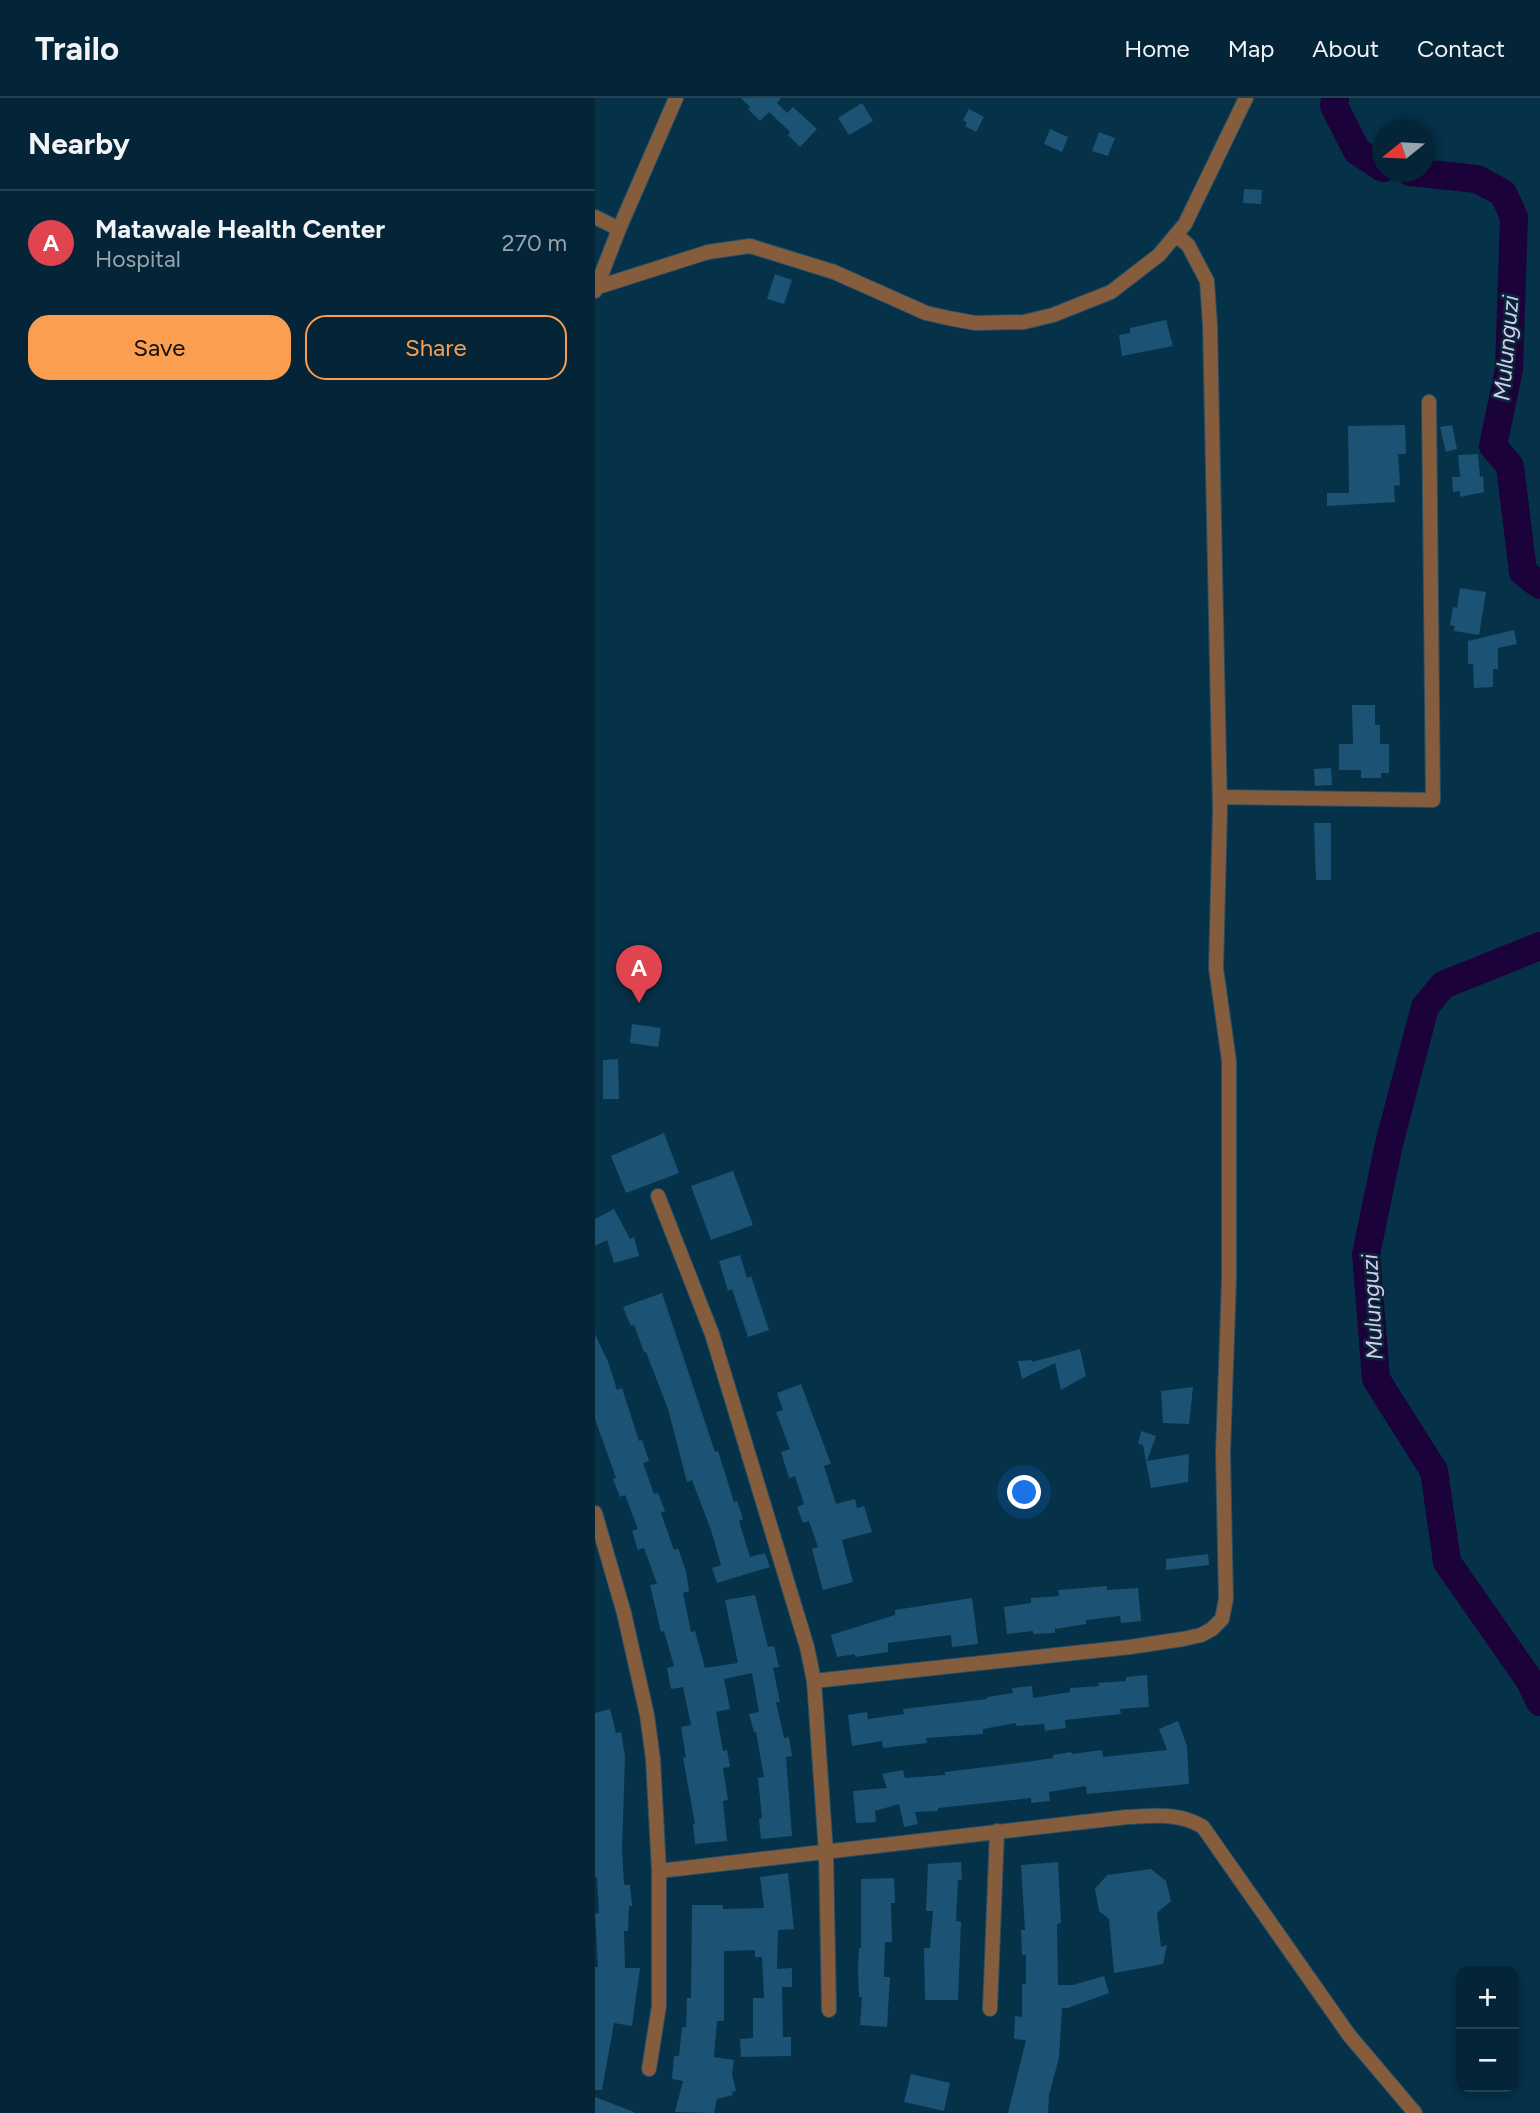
<!DOCTYPE html>
<meta charset="utf-8">
<style>
body{margin:0;font-family:Figtree,sans-serif;background:#0d2d3f;color:#f1f3f6}
.controls{position:absolute;right:21px;bottom:21px;display:grid;overflow:hidden;border-radius:14px;box-shadow:0 4px 10px #0003}
.controls button{width:63px;height:63px;display:grid;place-items:center;padding:0;border:0;border-bottom:2px solid #254252;background:#042537;color:#f1f3f6;font:35px sans-serif}
.compass{position:absolute;left:777px;top:21px;width:63px;height:63px;border-radius:50%;background:#042537;box-shadow:0 4px 10px #0003;rotate:252deg}
.you{position:absolute;left:430px;top:1395px;width:24px;height:24px;margin:-18px;border:5px solid #fff;border-radius:50%;background:#1a73e8;box-shadow:0 0 0 10px #1a73e833}
.badge{display:grid;place-items:center;width:46px;height:46px;border-radius:50%;background:#fb9e50;color:#fff;font-size:23px;font-weight:700}
.pin{position:absolute;translate:-50% -58px;filter:drop-shadow(0 2px 4px #0008)}
.pin::after{content:'';position:absolute;top:37px;width:24px;height:21px;background:inherit;clip-path:polygon(0 0,100% 0,50% 100%)}
.list{margin:0;padding:0;list-style:none}
h2{display:flex;justify-content:space-between;align-items:center;height:91px;margin:0;padding:0 28px;font-size:30px}
h2 small{font-size:23px;font-weight:400;color:#97a5ad}
.list li{display:grid;grid-template-columns:46px 1fr auto;gap:21px;align-items:center;box-sizing:border-box;height:105px;padding:0 28px;border-top:2px solid #254252}
.list b{display:block;font-size:26px;white-space:nowrap}
.list p{margin:0;font-size:23px;white-space:nowrap;color:#97a5ad}
.list em{font-size:23px;font-style:normal;color:#97a5ad}
.actions{display:flex;gap:14px;padding:21px 28px}
.actions a{flex:1;padding:16px 0;border:2px solid #fb9e50;border-radius:21px;text-align:center;font-size:24px;color:#fb9e50}
.actions .main{background:#fb9e50;color:#111}
.map{position:relative;flex:none;width:945px;height:2015px;overflow:hidden}
header{display:flex;align-items:center;gap:42px;box-sizing:border-box;height:98px;padding:0 35px;background:#042537;border-bottom:2px solid #254252}
header strong{font-size:33px}
nav{display:flex;gap:38px;margin-inline-start:auto;font-size:24px}
main{display:flex}
aside{flex:1;background:#042537}
.map>svg:first-child{display:block}
.lines{fill:none;stroke-linecap:round;stroke-linejoin:round}
.river{stroke:#1c023a;stroke-width:28}
.building{fill:#1c5374}
.minor-casing{stroke:#264f66;stroke-width:16}
.minor{stroke:#865d3c;stroke-width:14}
.labels{text-anchor:middle;dominant-baseline:central;stroke-width:5;stroke-linejoin:round;paint-order:stroke}
.water-label{font-size:23px;font-style:italic;fill:#d6cbf0;stroke:#0a2738}
</style>
<header>
<strong>Trailo</strong>
<nav><a>Home</a><a>Map</a><a>About</a><a>Contact</a></nav>
</header>
<main>
<aside>
<h2>Nearby<small></small></h2>
<ul class="list">
<li><span class="badge" style="background:#e0444e">A</span><div><b>Matawale Health Center</b><p>Hospital</p></div><em>270 m</em></li>
</ul>
<div class="actions"><a class="main">Save</a><a>Share</a></div>
</aside>
<div class="map">
<svg width="945" height="2015" viewBox="0 0 945 2015">
<rect width="100%" height="100%" fill="#053149"/>
<g class="lines">
<!-- river -->
<path class="river" d="M740,0l-1,8 23,45 26,17
M815,74l67,7 26,14 11,24 -5,152 -16,77 17,20 13,106 17,13
M945,848l-97,39 -18,22 -36,137 -23,110 10,125 58,92 13,91 83,119 10,21"/>
</g>
<!-- building -->
<path class="building" d="M146,0h40l-4,5 10,10 6,-6 24,22 -17,18 -12,-12 2,-3 -21,-20 -9,9 -12,-12 2,-2z
M267,5l11,18 -24,14 -11,-17z
M374,11l15,8 -8,15 -11,-6 2,-3 -4,-3z
M455,31l18,8 -6,15 -18,-8z
M504,34l16,6 -7,18 -16,-5z
M649,91l18,1 -1,14 -18,-1z
M180,176l17,6 -8,24 -17,-5z
M571,222l7,26 -51,10 -3,-21 11,-2v-5z
M810,327l1,29h-8l2,31 -6,1 1,16 -68,4v-13h22l-1,-67z
M857,327l5,24 -11,3 -6,-25z
M883,356l2,23 3,-1 1,16 -24,5v-6l-7,1 -1,-15h8l-2,-22z
M865,490l26,4 -7,43 -25,-4 1,-5 -5,-1 3,-18 4,1z
M919,532l3,14 -19,4v21h-5v18l-19,1 -1,-24h-5v-23z
M757,607h23v20h5v19h9v29h-8v5h-20v-8h-22v-26h14z
M736,670l1,17 -17,1 -1,-17z
M719,725h17v57h-15z
M37,926l29,4 -3,19 -28,-4z
M23,961l1,40h-16v-39z
M69,1035l15,40 -53,20 -15,-37z
M138,1073l20,54 -42,15 -20,-54z
M19,1111l16,30 4,-2 5,19 -25,7 -7,-23 -12,6v-27z
M145,1157l7,23 4,-2 18,54 -21,7 -16,-48 -4,2 -9,-30z
M67,1195l53,159 3,-1 16,51 3,-1 6,18 -4,2 11,36 15,-4 5,14 -53,16 -5,-15 9,-3 -10,-35 -19,-50 -5,2 -19,-73 -22,-57h-2l-10,-27 -3,1 -8,-19z
M0,1236l14,30 8,26 5,-2 17,53 3,-1 7,21 -6,2 11,31 4,-1 7,18 -4,2 13,37 4,-2 8,23 3,20 -6,2 8,39 4,-1 10,37 33,-5 -13,-63 30,-5 13,52 6,-1 5,21 -6,1 7,34h-4l8,36 5,-1 3,19 -6,1 6,79 -31,3 -2,-20 3,-1 -4,-40 6,-1 -8,-45h-2l-5,-18 10,-2 -7,-39 -28,6 6,30 -14,3 7,39 4,-1 3,17 -7,1 5,32 -5,1 4,40 -32,3 -2,-20h2l-12,-66 3,-1 -5,-30 10,-2 -8,-38 -12,2 -4,-21 7,-2 -10,-35 -3,1 -11,-47 7,-1 -13,-36 -6,2 -6,-19 6,-2 -13,-34 -5,2 -7,-18 3,-1 -21,-59z
M485,1251l6,27 -25,14 -6,-27 -33,16 -4,-18 14,-1v2z
M206,1286l30,80 -7,2 12,38 19,-5 2,9 7,-2 8,26 -30,8 11,42 -30,8 -11,-41 6,-2 -9,-26 -6,2 -6,-16 7,-3 -9,-28 -6,2 -8,-26 9,-3 -14,-37 7,-2 -6,-17z
M598,1289l-4,37 -26,-1 -2,-32z
M546,1333l15,5 -9,25 42,-7 -1,28 -37,6 -8,-43 -5,-1z
M613,1456l1,11 -43,5v-11z
M512,1488v4l31,-2 3,33 -20,2 -1,-7 -34,4v4l-31,5v4l-22,1v-3l-26,3 -3,-27 27,-4v-5l28,-2 -1,-6z
M377,1500l6,46 -26,3 -1,-12 -63,8v9l-33,5v-3l-18,3 -6,-22 64,-20v-5z
M552,1577l2,32 -29,2 1,5 -56,6 1,8 -21,3 -1,-7 -28,2v-3l-33,6v5l-57,4 1,5 -44,5 -1,-7 -30,5 -4,-31 19,-3 1,7 36,-5 -1,-5 84,-10v-2l26,-4 -1,-5 20,-2 1,12 37,-6v-4l29,-2 -1,-3 28,-2v-4z
M15,1611l6,24 5,-1 4,24 -3,92 2,37h6l2,21h-3l-1,25h-4l1,37h15l-8,58 -18,-3 -12,67h-7v-123h3l-3,-53 4,-1 -2,-36h-2v-164z
M583,1623l9,25 2,38 -102,10 -1,-8 -37,6 1,9 -19,2v-5l-93,10v3l-23,1 3,12 -14,3 -5,-23 -24,7 1,11 -20,1 -3,-32 34,-3 -5,-14 21,-4 2,8 40,-3v-3l81,-10 27,-4v-3l18,-3 1,2 30,-4 1,7 64,-7 -8,-21z
M366,1764l1,18h-4l-2,41 5,1 -3,78h-33l-1,-52h6l3,-37h-7l2,-47z
M463,1764l3,61 -4,1 1,61h15l31,-9 5,17 -41,15h-6l-3,50 -10,37 -1,18h-40l18,-73 -12,-1 1,-23 7,1v-33h4v-29h-4l-1,-25h4l-4,-65z
M556,1771l15,12 5,20 -14,12 4,34 6,-2 -4,19 -49,9 -5,-54 -10,-8 -4,-22 12,-14z
M193,1775l6,56 -16,1 -1,39 15,-1v19h-10l1,50h8v19l-50,1 -1,-18 13,-1v-40h11l-2,-41h-7v-7l-31,1v70h-7l-3,36 20,3 -2,14 4,17 -4,1 1,3 -16,4 -3,14 -39,-1 8,-31 -11,-2 2,-23h5l3,-29h4l1,-29h4l1,-93h31v4l41,-1 -4,-31z
M299,1780l1,25h-4l1,39h-7l-1,35h6l-3,50 -27,-2 2,-28h-3l-1,-27 1,-22h2v-69z
M316,1976l39,9 -6,28 -40,-9z
M0,1999l39,15v1h-39z"/>
<g class="lines">
<!-- minor casing -->
<g class="minor-casing">
<path id="minor" d="M0,119l24,12
M3,189l110,-35 42,-6 84,26 92,41 22,5 27,5 49,-1 29,-7 58,-23 48,-37 26,-31 61,-126
M0,193l24,-62 57,-131
M625,699l213,3 -4,-398
M63,1098l54,138 95,313 7,34 12,171 3,158
M0,1415l29,100 23,102 6,44 6,112v135l-10,63
M219,1583l316,-34 53,-8 18,-4 11,-6 10,-10 4,-20 -3,-146 6,-174v-218l-13,-93 4,-158 -10,-485 -3,-44 -19,-36 -12,-10
M64,1773l468,-54c27,-1 52,-5 76,10l146,208 66,78
M395,1911l7,-178"/>
</g>
<!-- minor -->
<use href="#minor" class="minor"/>
</g>
<g class="labels">
<!-- water labels -->
<g class="water-label">
<text transform="translate(911 250) rotate(-85)">Mulunguzi</text>
<text transform="translate(777 1209) rotate(-93)">Mulunguzi</text>
</g>
</g>
</svg>
<div class="controls">
<button>+</button>
<button>−</button>
</div>
<svg class="compass" viewBox="-18 -18 36 36"><path d="M0-13l5 13h-10z" fill="#e53935"/><path d="M0 13l5-13h-10z" fill="#97a5ad"/></svg>
<div class="you"></div>
<div class="pin badge" style="left:44px;top:905px;background:#e0444e">A</div>
</div>
</main>
